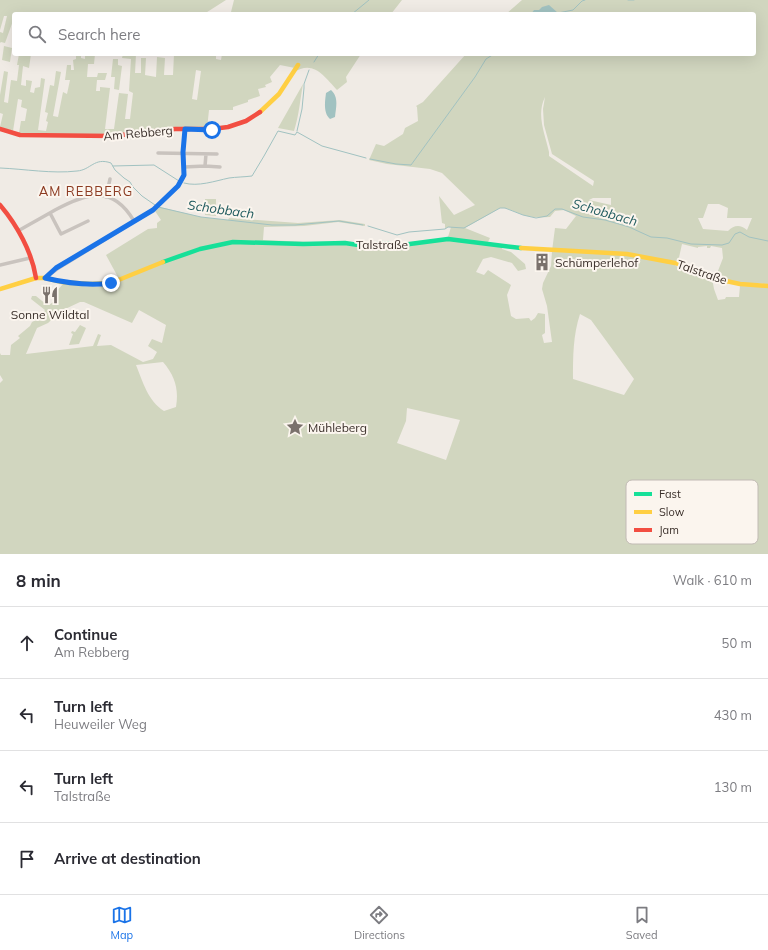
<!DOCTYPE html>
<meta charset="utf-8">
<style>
body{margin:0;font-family:Mulish,sans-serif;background:#f7f7f7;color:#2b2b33}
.stop{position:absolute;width:12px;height:12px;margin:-9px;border:3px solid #1a73e8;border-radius:50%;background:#fff}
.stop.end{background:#1a73e8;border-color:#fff;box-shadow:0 1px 4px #0008}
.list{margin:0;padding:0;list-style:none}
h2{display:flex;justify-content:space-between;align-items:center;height:52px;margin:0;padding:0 16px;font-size:17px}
h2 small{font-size:13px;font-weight:400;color:#7c7c81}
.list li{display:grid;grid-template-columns:26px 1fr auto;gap:12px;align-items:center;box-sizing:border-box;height:72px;padding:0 16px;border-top:1px solid #e1e1e2}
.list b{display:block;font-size:15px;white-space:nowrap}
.list p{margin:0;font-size:13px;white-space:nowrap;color:#7c7c81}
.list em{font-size:13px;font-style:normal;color:#7c7c81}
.icon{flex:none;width:22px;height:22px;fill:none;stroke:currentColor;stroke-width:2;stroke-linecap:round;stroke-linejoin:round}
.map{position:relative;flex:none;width:768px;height:554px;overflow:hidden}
.search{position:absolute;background:#fff;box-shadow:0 4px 16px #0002;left:12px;right:12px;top:12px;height:44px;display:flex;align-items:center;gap:10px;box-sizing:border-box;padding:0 14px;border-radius:4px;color:#7c7c81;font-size:15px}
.sheet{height:340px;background:#fff}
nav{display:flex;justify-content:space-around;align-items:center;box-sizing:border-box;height:56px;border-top:1px solid #e1e1e2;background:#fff;font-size:11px;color:#7c7c81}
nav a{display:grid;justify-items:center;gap:2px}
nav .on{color:#1a73e8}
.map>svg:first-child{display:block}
.green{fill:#d1d6bf;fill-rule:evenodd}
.water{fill:#a1c2c1}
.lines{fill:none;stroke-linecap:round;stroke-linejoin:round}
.stream{stroke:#a1c2c1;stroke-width:1}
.street{stroke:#c9c3be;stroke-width:3.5}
.fast{stroke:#16e098;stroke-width:4.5}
.slow{stroke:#ffcf43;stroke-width:4.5}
.jam{stroke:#f24e42;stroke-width:4.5}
.route{stroke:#1a73e8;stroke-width:5}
.labels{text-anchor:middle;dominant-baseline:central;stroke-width:4;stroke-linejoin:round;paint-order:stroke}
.street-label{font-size:12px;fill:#3b302b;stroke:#fbf5ee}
.poi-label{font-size:12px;fill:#3b302b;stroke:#fbf5ee;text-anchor:start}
.neighbourhood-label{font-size:13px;letter-spacing:1px;fill:#8c3b22;stroke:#fbf5ee}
.water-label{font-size:13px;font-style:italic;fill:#1f5a5e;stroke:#fbf5ee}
.key{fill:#fbf5ee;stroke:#c1bab4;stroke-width:1}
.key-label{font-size:11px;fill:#3b302b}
</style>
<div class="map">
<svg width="768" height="554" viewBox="0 0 768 554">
<rect width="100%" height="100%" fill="#f0ebe5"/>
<!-- green -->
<path class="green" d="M0,0h226l-22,14h-190v4l-9,25 -4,-1 -1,1v-11l3,1 4,-17h-3l-4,14z
M234,0h168l-11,14h-164v-2h4z
M522,0h246v284l-28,-1 -24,-7 7,-18 -1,-10 -11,-2 -1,2h-3v-2l-9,1v1l-16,-4 -4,18 -2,-1 -1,4 4,3 29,12 4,-2 2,11 4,11 7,-1 1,-2h13l1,-11 28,1v267h-768v-171l3,-3 -3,-5v-22l1,2h9l1,-10 9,-7 -2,-2 12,-10 2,-4 6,-3 7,-9 -14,-11 1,-3h4l11,9h2l7,-5 1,-3 -3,-3 9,-10c21,1 37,8 56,-5l-13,-24 42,-26 9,-1v-5l4,-3 -6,-9 5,-4 41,10 27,3 1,-2 69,5 42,-3 25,4v2l-27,-4 -34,4 -40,1 -1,13 139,6h8l38,-9 3,-10h-3l-3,2v-5l-3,-1 -3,-27 15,19 21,-10 -33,-32 -12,-4 -43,-5 -18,-4 7,-16 8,2 19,-12 2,-6 13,-7 -1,-14 -1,-1 7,-4 43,-48h288v-40h-248zM545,97l-2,12 1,16 8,29 42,27 -1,5 -44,-30v-4c-4,-18 -13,-37 -4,-55zM593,198h18v7l-22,-5zM708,204h11l9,4 -1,10h25l-5,12c-7,-6 -13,-5 -19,1l-25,-2 -5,-11h5zM587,205l13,2v6l-18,-3zM500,208c9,-1 18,6 27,8 8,2 15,1 23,1l5,-6 9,-1 12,6 -10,13 -11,-1 -3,23 -1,15 -8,17 -1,6 5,17 5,36 -8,1 -2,-8 3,-2v-19l-7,-1 -3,5 -4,3 -2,-3 -13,1 -5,-3 -4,-21 4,-10 -23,-15 -4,5 -8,-3 7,-13 8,-2 21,6 6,8 8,-2 -1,-5 -14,-12 -9,-3 1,-4 -15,-3 2,-4 -25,-10zM80,302h4l48,21 7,-13 27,15 -4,18 -10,-4 -4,7 9,6 -4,7 -10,3 -32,-17 -14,1 4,-11 -3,-1 -5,12 -67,8 11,-26 11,-5 13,-12zM580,314l11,6 43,59 -10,16 -51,-16c0,-22 0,-44 7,-65zM163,362c12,14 16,27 13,45l-12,4c-16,-10 -21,-29 -28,-46zM407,408l53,12 -14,40 -49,-17 9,-22z
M4,46l8,2 -2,14 -8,-2z
M19,54h12l-2,14 -6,-2 -2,19 5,1v-6l6,1 -2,11 4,1 1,-5 5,-1 1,-9 4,1 -7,51 8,1 2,-9 -2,-1 2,-8 -3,-1 5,-27 4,1 2,-15 5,1 -8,44 5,1 5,-25 4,2 3,-14h-5l2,-15h4v5h3l-1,-10 3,-1v-5h5v4l4,1v-5h10l-1,10h-6l-1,13h10l1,-4h9l-2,7h-8l-1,11h4v-4l10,1 -5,41h9l5,-36 9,1 -3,25h5l3,-26 -4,-2 2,-32 -9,-1 1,-4h13l-1,19h6v-15h5l-1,17 11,2 1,-20 8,1 -1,17h9l1,-21h42v5l5,1 1,-6h139l-15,23 1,5 -10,8c-13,-14 -24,-31 -44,-17l2,-5 -15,-3 -10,12 2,5 -7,3 1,2 -8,2 2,7 -12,4v2l-15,5v3h-24l-2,19 -117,6 -71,-2 2,-12h4l2,-12 -6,-2 1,-7 -4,-1 -5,32 -13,-4 3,-13 -3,-1v-18l4,-24 4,1 -4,30 4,1 3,-23 6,1 2,-16h-2zM196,70l5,1 -4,29 -5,-1z
M113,59h5v6l4,1 -3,24 -5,-1 1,-12h-4z
M303,84c-3,16 -4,32 -9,47l-16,-3z
M205,199h11v17l-11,-1z
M80,325l6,3 -7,16 -10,1 4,-11 -2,-1 1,-2 3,1z"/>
<!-- water -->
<path class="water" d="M549,5l9,8 -1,1h-26l3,-4h5l3,-3z
M331,90c8,7 5,17 4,27l-5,2c-7,-6 -5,-18 -4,-26z"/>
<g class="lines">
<!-- stream -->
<path class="stream" d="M628,0h6
M558,13l15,-3 9,-9 3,-1
M352,14l17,-14
M314,62l5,-8
M297,131l5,-22 2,-21v-4l5,-14
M370,159l26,5 15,1 64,-88 11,-18 8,-5
M113,166l41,-1 25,16
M0,168c25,1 52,6 77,3 14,-1 17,-14 34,-8l4,7 9,8 6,4 3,5 9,9 13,9
M184,183c14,4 31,-2 45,-5 7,-1 15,-1 23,-2l12,-20 14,-25 17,4 2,-3 25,14 44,12
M158,207l43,10 71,8h23l44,-4 24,4
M368,226l29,9 12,-3 36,-3 3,-2 16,1 36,-20h5l18,7 13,3 11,-2 8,-7h7l21,8 22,3 24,7 22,10 16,1 24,6 31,1 7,-2 6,-9 5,-2 9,5 19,4"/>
<!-- street -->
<path class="street" d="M158,153l59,1
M205,166l1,-12
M184,167l21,-1 15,1
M106,197l4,-18
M50,213l11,21 27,-13
M18,231c12,-7 25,-14 37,-21 32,-17 57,-26 79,11
M0,265l30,-7
M45,278l12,-9 96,-59 25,-24 6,-11 -1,-23 2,-23"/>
<!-- fast -->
<path class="fast" d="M163,262l37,-13 33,-7 70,2 42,-1 20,3 16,-3 21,2 46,-6 73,9"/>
<!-- slow -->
<path class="slow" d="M260,112l19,-18 19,-29
M521,248l106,6 48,9 51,18 14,3 28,2
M0,289l36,-11h9l17,4 28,2 21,-1 52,-21"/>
<!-- jam -->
<path class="jam" d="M0,129l20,6 93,1 62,-7h37l16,-2 18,-6 14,-9
M0,205c17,20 32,47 36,73"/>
</g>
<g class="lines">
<!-- route -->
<path class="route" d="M111,283c-22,3 -45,0 -66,-5l11,-10 97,-58 25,-24 6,-11 -1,-23 2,-23 27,1"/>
</g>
<!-- icons -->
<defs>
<g id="building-bare" transform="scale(1.38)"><path d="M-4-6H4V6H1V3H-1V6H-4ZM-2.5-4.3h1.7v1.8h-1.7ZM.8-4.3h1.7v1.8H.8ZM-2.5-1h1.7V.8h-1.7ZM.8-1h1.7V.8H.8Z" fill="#7a716c" stroke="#fbf5ee" stroke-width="2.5" paint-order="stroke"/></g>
<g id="restaurant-bare" transform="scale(1.38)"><path d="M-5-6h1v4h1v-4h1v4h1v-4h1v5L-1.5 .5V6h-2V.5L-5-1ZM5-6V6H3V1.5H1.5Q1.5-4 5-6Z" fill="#7a716c" stroke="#fbf5ee" stroke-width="2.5" paint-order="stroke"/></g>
<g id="sight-bare" transform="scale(1.38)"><path d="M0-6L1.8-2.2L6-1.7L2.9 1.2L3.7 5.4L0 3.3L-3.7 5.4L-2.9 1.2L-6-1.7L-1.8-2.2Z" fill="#7a716c" stroke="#fbf5ee" stroke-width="2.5" paint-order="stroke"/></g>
</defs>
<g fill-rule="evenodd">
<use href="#building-bare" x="542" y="262"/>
<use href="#restaurant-bare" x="50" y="295"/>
<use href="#sight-bare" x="295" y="427"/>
</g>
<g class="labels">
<!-- street labels -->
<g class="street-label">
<text transform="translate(138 133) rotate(-5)">Am Rebberg</text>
<text x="382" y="244">Talstraße</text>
<text transform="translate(702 272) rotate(19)">Talstraße</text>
</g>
<!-- poi labels -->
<g class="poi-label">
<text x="555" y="262">Schümperlehof</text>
<text x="50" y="314" text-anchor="middle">Sonne Wildtal</text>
<text x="308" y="427">Mühleberg</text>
</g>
<!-- neighbourhood labels -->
<g class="neighbourhood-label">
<text x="86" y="191">AM REBBERG</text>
</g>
<!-- water labels -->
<g class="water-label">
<text transform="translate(221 209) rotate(8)">Schobbach</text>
<text transform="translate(605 212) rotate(16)">Schobbach</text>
</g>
</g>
<!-- legend -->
<rect x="626" y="480" width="132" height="64" rx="6" class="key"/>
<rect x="634" y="492" width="18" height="4" fill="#16e098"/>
<rect x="634" y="510" width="18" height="4" fill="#ffcf43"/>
<rect x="634" y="528" width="18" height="4" fill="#f24e42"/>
<g class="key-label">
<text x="659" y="498">Fast</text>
<text x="659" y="516">Slow</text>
<text x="659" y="534">Jam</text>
</g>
</svg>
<div class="stop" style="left:212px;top:130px"></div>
<div class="stop end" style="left:111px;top:283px"></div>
<div class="search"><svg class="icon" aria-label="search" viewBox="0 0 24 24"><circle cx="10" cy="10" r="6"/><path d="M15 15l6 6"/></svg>Search here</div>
</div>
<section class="sheet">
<h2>8 min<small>Walk · 610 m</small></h2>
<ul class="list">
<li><svg class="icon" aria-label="ahead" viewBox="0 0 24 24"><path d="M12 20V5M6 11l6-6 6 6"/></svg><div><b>Continue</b><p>Am Rebberg</p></div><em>50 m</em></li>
<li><svg class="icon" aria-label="left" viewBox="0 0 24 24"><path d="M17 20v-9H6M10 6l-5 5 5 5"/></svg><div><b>Turn left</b><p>Heuweiler Weg</p></div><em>430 m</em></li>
<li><svg class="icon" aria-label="left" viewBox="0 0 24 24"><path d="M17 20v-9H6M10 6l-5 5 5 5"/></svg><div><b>Turn left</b><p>Talstraße</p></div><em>130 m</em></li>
<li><svg class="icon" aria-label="arrive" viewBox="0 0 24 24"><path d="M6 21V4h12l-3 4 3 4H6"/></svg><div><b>Arrive at destination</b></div></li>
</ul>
</section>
<nav>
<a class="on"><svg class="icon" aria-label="map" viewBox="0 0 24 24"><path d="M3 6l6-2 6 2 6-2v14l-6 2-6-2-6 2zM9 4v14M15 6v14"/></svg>Map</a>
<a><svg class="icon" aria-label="directions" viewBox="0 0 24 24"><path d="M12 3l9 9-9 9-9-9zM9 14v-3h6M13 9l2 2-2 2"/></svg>Directions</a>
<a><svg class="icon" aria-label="saved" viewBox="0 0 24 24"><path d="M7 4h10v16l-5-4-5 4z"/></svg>Saved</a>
</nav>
